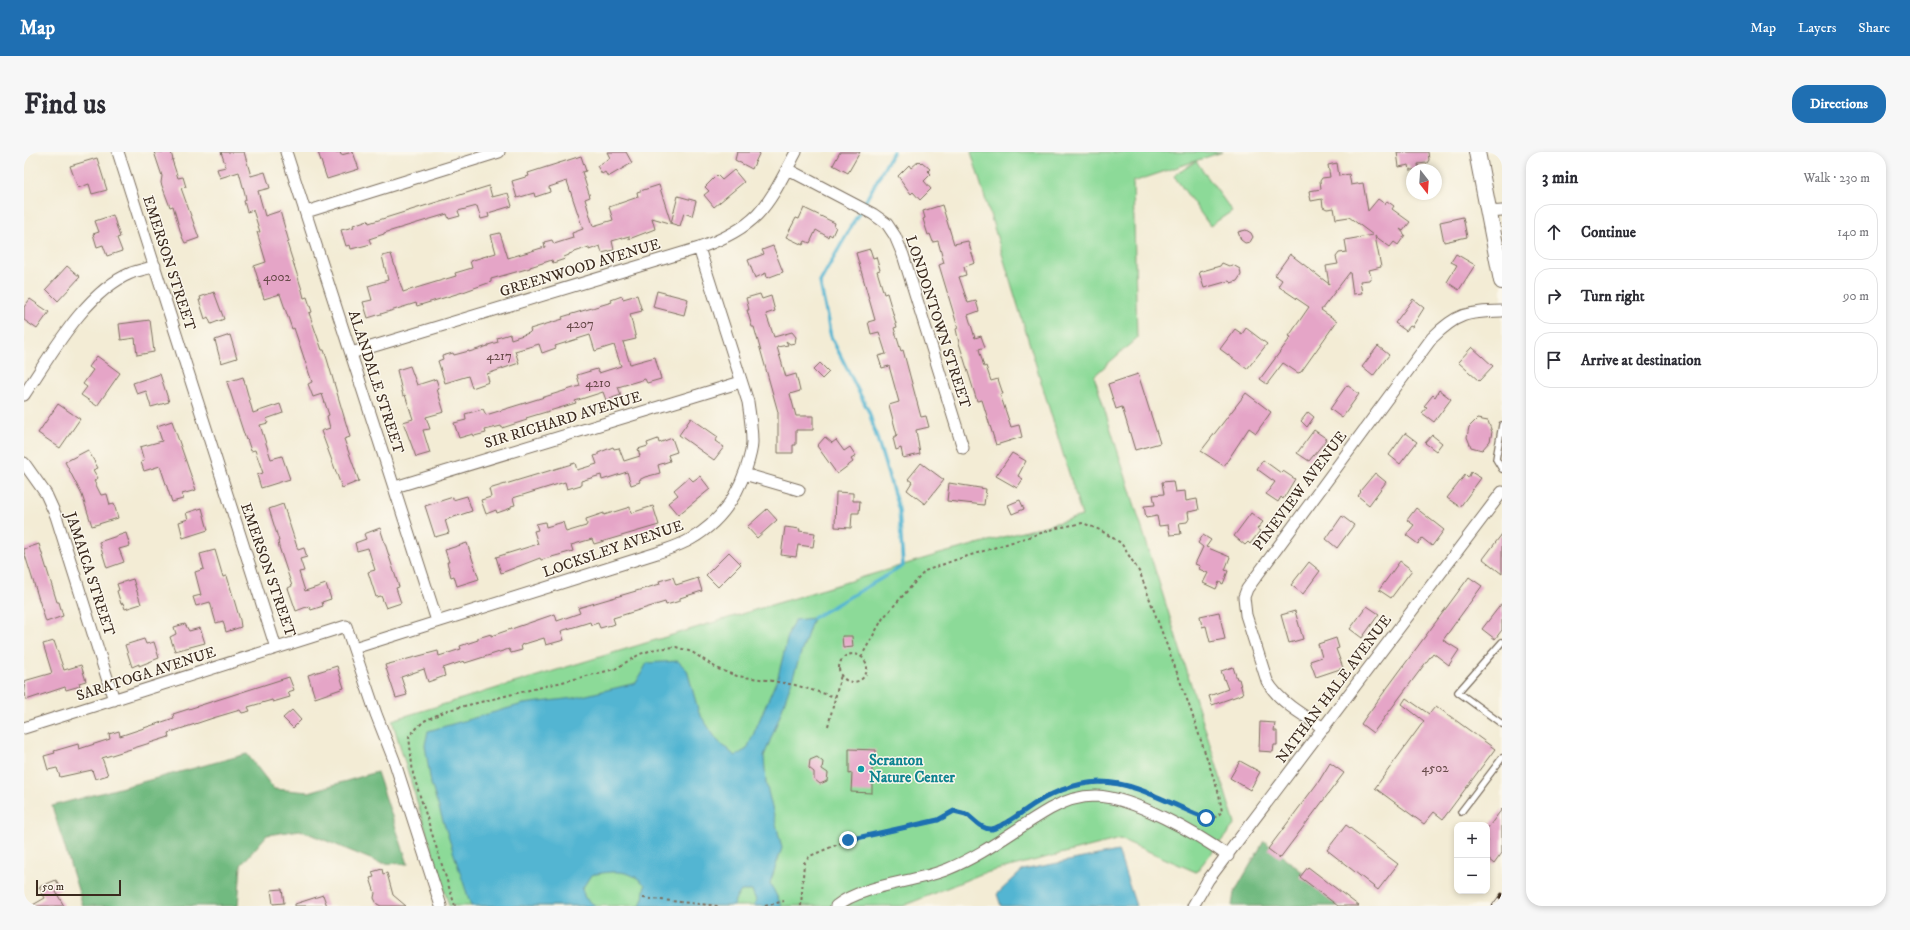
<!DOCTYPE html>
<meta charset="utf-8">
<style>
body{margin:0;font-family:"IM FELL DW Pica",serif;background:#f7f7f7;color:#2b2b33}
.controls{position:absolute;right:12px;bottom:12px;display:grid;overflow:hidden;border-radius:8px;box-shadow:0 2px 6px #0003}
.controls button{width:36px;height:36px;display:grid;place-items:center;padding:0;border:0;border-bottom:1px solid #e1e1e2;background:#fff;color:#2b2b33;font:20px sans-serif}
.compass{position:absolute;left:1382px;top:12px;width:36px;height:36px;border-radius:50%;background:#fff;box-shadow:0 2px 6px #0003;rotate:163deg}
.scale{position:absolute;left:12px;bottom:10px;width:85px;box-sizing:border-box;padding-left:4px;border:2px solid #3b2a1e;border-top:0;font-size:11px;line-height:14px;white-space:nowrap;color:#3b2a1e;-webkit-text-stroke:3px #fbf7ec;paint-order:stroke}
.stop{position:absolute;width:12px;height:12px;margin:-9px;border:3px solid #1f6fb2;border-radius:50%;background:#fff}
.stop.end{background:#1f6fb2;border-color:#fff;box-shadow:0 1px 4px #0008}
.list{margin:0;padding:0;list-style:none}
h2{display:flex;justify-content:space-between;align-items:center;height:52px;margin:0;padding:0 16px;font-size:17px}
h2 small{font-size:13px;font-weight:400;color:#7c7c81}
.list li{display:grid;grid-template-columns:26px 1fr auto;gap:12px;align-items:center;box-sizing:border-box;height:56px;margin:0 8px 8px;padding:0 8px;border:1px solid #e1e1e2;border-radius:16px}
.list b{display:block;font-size:15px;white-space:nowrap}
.list em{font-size:13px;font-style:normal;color:#7c7c81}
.icon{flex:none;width:22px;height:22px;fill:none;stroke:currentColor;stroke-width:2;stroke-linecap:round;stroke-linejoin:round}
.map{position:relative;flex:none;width:1478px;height:754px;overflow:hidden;border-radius:16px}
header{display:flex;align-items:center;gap:24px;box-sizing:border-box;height:56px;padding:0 20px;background:#1f6fb2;color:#fff}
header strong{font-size:19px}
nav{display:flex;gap:22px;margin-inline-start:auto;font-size:14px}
.intro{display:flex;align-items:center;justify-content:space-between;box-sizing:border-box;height:96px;padding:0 24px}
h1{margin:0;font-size:28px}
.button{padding:10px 18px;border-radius:16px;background:#1f6fb2;color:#fff;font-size:14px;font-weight:700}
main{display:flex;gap:24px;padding:0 24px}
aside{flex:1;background:#fff;border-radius:16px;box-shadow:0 2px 6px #0003}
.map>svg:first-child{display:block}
.green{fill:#8cda98;stroke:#64825b}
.forest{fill:#71ba80;stroke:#56724f}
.water{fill:#53b5d2;stroke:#477078}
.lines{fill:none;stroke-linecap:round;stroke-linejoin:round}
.stream{stroke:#53b5d2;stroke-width:3.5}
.building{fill:#e5a5c7}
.service-casing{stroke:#7b6e5e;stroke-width:8}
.minor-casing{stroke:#7b6e5e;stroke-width:13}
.secondary-casing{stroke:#7b6e5e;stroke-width:18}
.path{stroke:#7b6e5e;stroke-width:2;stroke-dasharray:3 3;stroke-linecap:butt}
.service{stroke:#fff;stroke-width:5.5}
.minor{stroke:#fff;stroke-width:11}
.secondary{stroke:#fff;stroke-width:16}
.rail-casing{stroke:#3b2a1e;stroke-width:4.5}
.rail{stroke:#fbf7ec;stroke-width:3;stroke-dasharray:9;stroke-linecap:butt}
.route{stroke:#1f6fb2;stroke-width:5}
.culture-dot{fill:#0f9aa8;stroke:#fbf7ec;stroke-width:1.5}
.labels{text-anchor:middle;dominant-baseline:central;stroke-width:3;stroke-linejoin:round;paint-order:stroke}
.number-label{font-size:13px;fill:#664948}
.street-label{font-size:15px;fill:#3b2a1e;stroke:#fbf7ec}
.culture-label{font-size:15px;font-weight:bold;fill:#0d838f;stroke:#fbf7ec;text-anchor:start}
</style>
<header>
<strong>Map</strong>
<nav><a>Map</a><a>Layers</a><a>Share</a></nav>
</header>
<div class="intro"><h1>Find us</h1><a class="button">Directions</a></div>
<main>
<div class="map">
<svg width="1478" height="754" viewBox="0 0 1478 754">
<rect width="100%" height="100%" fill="#fbf7ec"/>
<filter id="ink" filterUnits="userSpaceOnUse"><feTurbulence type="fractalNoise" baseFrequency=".025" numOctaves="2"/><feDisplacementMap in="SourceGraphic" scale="8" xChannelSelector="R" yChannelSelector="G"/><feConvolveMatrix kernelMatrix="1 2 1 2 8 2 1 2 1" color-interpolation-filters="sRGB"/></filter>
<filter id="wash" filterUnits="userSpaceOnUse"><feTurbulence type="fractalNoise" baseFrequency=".012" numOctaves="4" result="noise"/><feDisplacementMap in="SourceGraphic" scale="16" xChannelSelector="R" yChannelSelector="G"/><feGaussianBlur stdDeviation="0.9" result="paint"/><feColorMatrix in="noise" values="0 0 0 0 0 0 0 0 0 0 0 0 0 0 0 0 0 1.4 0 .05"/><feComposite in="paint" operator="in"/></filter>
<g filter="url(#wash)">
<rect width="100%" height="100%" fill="#f3ecd5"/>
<!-- green -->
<path class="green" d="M947,0h251l-89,30 4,156 -43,38 141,448 -39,48 -76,-33 -139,35 -78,32h-454l-57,-186 544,-165 146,-39z
M1172,9l36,50 -22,15 -36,-50z"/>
<!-- forest -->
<path class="forest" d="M223,602l27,35 35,3 68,-20 31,92 -28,-1 -80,-33 -33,5 -26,30 -3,41h-155l-31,-100z
M1240,689l80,65h-112l2,-13z"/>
<!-- water -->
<path class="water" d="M789,466l-34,100 -15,38 2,27 16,65 -12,35 12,23h-28l2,-6 -4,-9h-11l-6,9 -1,6h-94l3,-8 2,-13c-16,-17 -33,-14 -54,-10l-9,14 3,9 11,8h-125l-40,-122 -6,-39 3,-14 95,-27 51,-6 62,-15 11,-20 31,-2 9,9 12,43 18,27 18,16 12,-7 31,-72 11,-46 6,-11z
M1094,699l18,55h-135l-4,-12 26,-24z"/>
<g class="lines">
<!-- stream -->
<path class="stream" d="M789,466l90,-52 -4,-56 -30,-98 -38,-75 -11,-55 73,-130"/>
</g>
<g id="blocks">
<!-- building -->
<path class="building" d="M130,0h17l2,8h-1l6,18 5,-1 3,10 -5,1 18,50 -14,5 -3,-6 -9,-31 -3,1 -9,-24 1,-7z
M197,0h23l7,24 14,-4 5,16 -12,3 7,25 15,-5 9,31 -2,1 15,47 2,8 3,-1 5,15 -3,1 6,17 7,20h2l3,9 23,78 -6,2 15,42 -17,7 -21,-57 9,-3 -3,-12 2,-1 -7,-21 -9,3 -5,-13 4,-2 -18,-54 -2,1 -12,-35 -16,5 -10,-33 12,-4 -9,-30h3l-7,-22 -6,2 -3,-11 2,-1 -1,-6 -6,-22 -19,6 -3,-9 9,-2z
M294,0h22l1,3 12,-3 6,17 -32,10z
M583,0h19l6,11 -24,14 -3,-5 -3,2 -5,-8 13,-8z
M713,0h23l-8,17 -17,-9z
M816,0h20l-12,21 -15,-8z
M1373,0h31l1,8 -2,3 -9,1 1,6h-9l-1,-5 -10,2z
M557,4l5,15 -4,1 8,25 -5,2 8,27 20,-6 -4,-13 29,-10 -1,-5 22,-7 12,38 7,-27 18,5 -4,15 -8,-3 -4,13 -28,-8 3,11 -26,10v-3l-17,5 2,9 -12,3 -2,-7 -11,4v-3l-20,7v1l-5,2 1,2 -12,4 -1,-3 -22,7v1l-39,11v3l-28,10 -46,14 -1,-3 -48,15 -5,-16 9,-2 -4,-14 20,-6 -6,-24 9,-2 12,38 53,-16 -1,-3 17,-5 -2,-7 26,-8 -5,-18 9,-2 8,25 37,-11 -1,-5 8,-2 2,4 19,-6 -1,-5 11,-4 -16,-48 -18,6 1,5 -15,5 -1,-4 -17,5 -5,-17 17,-5 -1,-3z
M73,6l10,32 -15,4 -3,-10 -11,4 -8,-22z
M895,9l2,2 1,-1 8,7 -2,2 3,3 -7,7 7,8 -11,11 -7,-8 -2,2 -13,-18 11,-11 2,3z
M1313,11l2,13 10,-2 2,11 12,-2 5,28 10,-12 7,5 2,-3 7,5 -2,3 18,13 -7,9 -3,-2 5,6 -7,10 -4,-3 -4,5 -15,-11 6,31 -12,3 2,7 -2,3 -9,1 2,12 -9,1 -3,-22 -29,38 16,11 -36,51 -3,1 -15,-10 -16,21 -7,-5 31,-42 -2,-1 20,-29 -31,-21 4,-6 -7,-5 15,-21 39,30 -3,-18 12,-2 -2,-7 3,-4 8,-1 -2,-12 28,-5 -24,-18 -13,2 -2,-11 -7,1 -4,-2 -1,-8 -11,2 -2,-10 12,-2 -1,-8 2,-3 8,-1 -2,-12z
M710,18l10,12 -30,25 -10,-12 5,-4 -4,-4 12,-12 5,5z
M465,34l3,11 16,-4 4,13 -24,7 1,4 -8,2 -4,-13 -19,5 2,5 -11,3 -2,-5 -63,19v1l-15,5 2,5 -20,5 -1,-4 -4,1 -5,-16 13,-3 -1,-2 15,-5 1,3z
M918,53l12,39 14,-3 7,22 -11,4 2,8 -7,2 9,26 8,-2 3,10 -11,4 7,23 6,-2 4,11 -6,2 5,18 2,-1 5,15 7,-2 5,15h-3l11,33 8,-2 3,12 -26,8 -14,-45 -5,1 -18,-58 -3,-14 2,-1 -19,-63 5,-2 -6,-22 -5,1 -3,-8 -2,1 -5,-16 2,-1 -2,-7z
M780,56l31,15 -1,3 2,1 -4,9 -3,-2 -1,3 -12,-7 -6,13 -5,-2 -2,4 -17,-8 10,-19 3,1z
M89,63l7,22 -3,1 5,13 -15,5 -4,-11 -6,2 -4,-13 6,-2 -4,-11z
M1439,65l4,20 -23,5 -4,-20z
M1222,78l5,3 2,4 -3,5 -5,1 -4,-3 -3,-8z
M749,94l10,26 -16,6 -1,-5 -11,5 -7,-18 16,-6 -2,-4z
M846,97l3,9 3,-1 4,13 -3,1 7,23 3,-1 10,34 -3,1 7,23 2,-1 18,67 5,-1 3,11 -13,3 4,24 -17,4 -2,-10 -5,2 -3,-12 4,-3 -8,-30 10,-3 -10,-36 -7,2 -4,-12 8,-2 -7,-22 -8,2 -3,-12 7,-2 -19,-67z
M1432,102l19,11 -16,25 -12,-8 10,-17 -6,-3z
M1198,111l7,3 4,-1 7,4 1,6 -4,6 -6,2 -2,-2 -25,7 -5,-16 21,-6z
M43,114l13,11 -22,24 -12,-12z
M633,139l31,8 -4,16 -31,-8z
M190,140l10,27 -13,5 -3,-7 -3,2 -6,-19h2l-1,-3z
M736,142l2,5 9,-3 4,15 -9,3 8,23 18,-5 4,5 -1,6 -5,1 -4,-3 2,4 -11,2 9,30 10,-3 4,17 -10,3 6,22h17v14h-17v15h-3v8h-15v-41l-24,-85h-2l-5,-17h2l-3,-12z
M613,143l5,16 -12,3 6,25 -13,3 7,22 25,-7 6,22 -14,4 -2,-4 -27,8 3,8 -15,5 -3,-8 -28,9 1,2 -50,15 1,2 -25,8 -1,-2 -16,4 1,3 -12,3 -1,-2 -14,4 -5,-15 12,-3 -1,-6 18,-5 3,6 94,-29 -3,-11 20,-6 2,4 22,-7 -7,-21 -19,6 -5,-16 -35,11 1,2 -14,5 -3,-9 -24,7 4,12 -32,11 2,8 -17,6 -4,-12 -23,7 -7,-22 5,-2 -1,-3 11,-3 1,2 15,-4v1l19,-6v-1l10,-3 -1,-4 13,-4 1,5 18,-6 2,-2 -1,-2 33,-10 -1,-2 50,-15 -1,-2 11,-4 1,3z
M6,147l19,13 -12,17 -13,-9v-13z
M1389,147l11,9 -12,19 -2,-1 -4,5 -11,-8z
M126,168l4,32 -17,3 -2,-17 -14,2 -2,-16z
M1222,176l21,16 -20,25 -27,-20 15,-20 7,5z
M206,183l7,23 -16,5 -6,-23z
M1354,194l11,9 -16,21 -11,-9z
M1448,195l21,19 -14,15 -21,-19z
M73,204l23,17 -23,33 -16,-11 6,-8 -4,-3 10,-14 -4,-3z
M796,211l9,9 -7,7 -9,-9z
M386,214l7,19 19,-6 3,9 -2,1 7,23 -18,5 4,12 -7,1 7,23 -14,4 -13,-35 10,-3 -8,-24 -2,1 -6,-26z
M136,222l9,28 -18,5 -5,-16 -9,3 -4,-11z
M1114,222l22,69 -25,7 -13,-43 -6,2 -8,-25z
M219,225l10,36 27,-9 3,9 -17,6 2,4 -8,2 11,34 11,-3 8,23 -29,9 -4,-13 6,-2 -8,-23 -4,1 -4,-12 -1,1 -19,-58z
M1323,233l12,9 -17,24 -12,-9z
M1415,238l12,9 -17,23 -12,-9 5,-6 -3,-1 9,-11 2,2z
M1222,241l25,19 -15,21 -7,-5 -25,38 -23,-15z
M34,252l22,15 -20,29 -22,-15z
M1284,260l6,5 -7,10 -6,-6z
M667,266l27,19 -3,4 9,6 -10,13 -35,-25z
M1453,267l11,2 4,11 -2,9 -8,9 -11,-3 -4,-10 2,-10z
M148,269l24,69 -14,4 1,5 -11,3 -12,-36 -16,5 -3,-9 3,-1 -4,-14 22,-6 -5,-15z
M1290,278l13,9 -18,22 -12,-8z
M1381,281l12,9 -17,22 -11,-9z
M1408,283l10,8 -6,8 -11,-8z
M801,285l7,6 4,-3 8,11 6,-4 6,9 -5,3 2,3 -16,12 -20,-28z
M648,286l5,14 -9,3 2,6 -12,4 2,8 -15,4 -6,3 1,2 -9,3 -4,-13 -25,8 -1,-5 -20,6v4l-14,4 -2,-7 -52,16 2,7 -4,1v2l-14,5 -1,-3 -10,4 -5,-14 10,-3 -2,-8 86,-26 2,7 20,-6 -3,-8 4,-1v-2l15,-6 1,2 5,-1 5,13 16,-5 -2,-7 10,-3 -1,-3 11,-4 1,4z
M64,298l10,18 -5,2 5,8 -4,3 7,14 6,-1 3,11 4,-1 4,14 -26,8 -10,-31 -17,-33z
M988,301l14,8 -8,15 5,3 -6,9 -21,-12z
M1239,308l18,13 2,-2 12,8 -12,20 -2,-2 -3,5 -12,-8 9,-12 -18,-13z
M897,311l23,17 -19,24 -18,-14 5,-8 -4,-3z
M1447,320l10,6 -21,29 -13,-9 18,-23 3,3z
M1351,321l11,9 -17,23 -11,-9 3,-4 -1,-1z
M676,324l10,13 -32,26 -10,-12 10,-8 -4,-5 15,-13 4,4z
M1149,329l2,11 10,-1 1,10 11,-2 2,11 -11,2 1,7 -2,3 -8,1 2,11 -11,1 -2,-10 -9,1 -2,-10 -11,2 -2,-12 11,-1 -2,-10 11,-1 -2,-12z
M925,331l37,6 -2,16 -37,-4z
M812,340l17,1v8h7l-1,12h-7l-1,15 -16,-1z
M443,344l5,15 -27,9 4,13 -14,4 -10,-31 28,-9v3z
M996,348l4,9 -12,5 -4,-9z
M259,352l15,46 6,-2 3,9 -7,2 4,12 -5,1 6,19 21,-7 5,15 -9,3 1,4 -12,4 -2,-4 -13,5 -8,-23 4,-2 -13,-39 -1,-6h1l-10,-32z
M629,354l6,19 -65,19 -2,-5 -21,6 2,6 -32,9 -1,-2 -39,15 -5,-16 42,-13 -4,-13 4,-1 -2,-6 9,-2 1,5 17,-5 3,10 20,-6 1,-2 -1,-5 18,-6v2l26,-8 1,6z
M178,356l6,22 -25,8 -4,-16 9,-3 -2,-6z
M1392,356l28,22 -12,16 -10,-8 -4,6 -12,-9 8,-10 -7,-5z
M743,357l10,11 -20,18 -10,-11z
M1227,361l12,9 -6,7 3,2 -10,13 -2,-2 -3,3 -11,-9z
M1318,364l12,9 -17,23 -11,-9z
M761,375l15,2 -1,2 16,2 -2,14 -15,-2 -2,12 -15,-2z
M356,376l19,59 -3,1 5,15 -15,5 -5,-12 -5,1 -8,-25 7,-2 -7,-22 -11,3 -2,-8 11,-4 -2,-5z
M102,381l4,13 -11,3 5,13 -17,6 -8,-26z
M1478,382v40l-19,-15z
M1179,383l8,5 -5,7 24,10 -5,13 3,1 -5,13 -4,-2 -3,7 -13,-6 5,-10 -9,-4 1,-3 -5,-2 8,-17 -5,-4z
M443,391l12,36 -22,7 -3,-10 -3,1 -4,-15h2l-4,-12z
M15,392l18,58h2l4,14 -17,6 -22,-70v-3z
M191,398l8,27 4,-1 13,44 1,7 -15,5 -3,-11 -7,2 -6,-21 -14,4 -3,-9 8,-2 -6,-23 9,-3 -4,-15z
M705,400l12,12 -23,23 -12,-12z
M1376,409l12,9 -21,28 -12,-8z
M1285,410l11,9 -17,23 -12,-9z
M649,425l3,8 22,-7 4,13 -22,7v3l-14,4 -1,-3 -52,16 2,6 -15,4 -2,-5 -7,2 -1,-3 -29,9 3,9 -18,5 -2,-7 -23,7 1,5 -11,3 -2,-4 -44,14 -1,-2 -21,7 2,8 -17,6 -4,-13 -23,8 6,18 -11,3 -11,-33 53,-14 1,5 22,-7 -1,-3 18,-6v-2l13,-4v2l64,-22 2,7 23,-8 -2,-5 82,-24 -1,-3z
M1445,425l13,9 -39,54 16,10 -10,15 -16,-12 -60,80 -12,-9 4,-6z
M109,427l8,25 -16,5 -2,-6 -2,1 -4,-13 2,-1 -2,-6z
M1478,451v27l-7,9 -13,-10z
M1343,454l12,8 -17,24 -12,-9z
M1271,459l8,28 -14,4 -8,-28z
M1195,460l6,27 -15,3 -4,-16 -4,1 -2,-11z
M161,472l4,7 11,-3 5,15 -30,8 -5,-14 6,-3 -2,-7z
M818,484h10l1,11 -10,1z
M1312,486l3,10 -3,1 7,19 -27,9 -6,-16 12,-4 -4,-13z
M120,487l2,5 8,-2 5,16 -20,8v-2l-7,3 -7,-22z
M30,489l10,29 17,-5 5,16 -7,2 1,3 -14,4 -1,-3 -39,13 -2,-19 28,-8 -9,-29z
M313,514l7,22 -29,10 -7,-23z
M1209,515l4,12h2l4,15 -31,11 -3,-9 19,-7 -7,-18z
M265,525l5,13 -6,2 2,5 -17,5 -1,-2 -24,7 2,4 -8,2 -2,-3 -27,8 -45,15 1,4 -67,21 6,17 -13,4 -3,-9 -32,7 -3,-9 -9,2 -4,-14 11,-3 -1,-2 24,-7 1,5 31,-10 -1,-5 10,-3 1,5 54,-18 -1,-4z
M1382,546l23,16 7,-8 59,43 -52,70 -9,-7 -10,12 -49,-36 49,-67 -22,-17z
M268,558l9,10 -8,8 -10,-10z
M1236,570l15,1 -1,8h3v14h-3l-1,7 -14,-1z
M825,597l27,1v13h-4v30l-21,-1 1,-19 -3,1z
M793,605l6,5 -1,7 6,4 -1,8 -7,3 -6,-5v-7l-5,-4 1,-8z
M1216,609l20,11 -10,18 -20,-12z
M1306,611l14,10 -64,85 -12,-9 51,-68z
M1478,657v44l-8,11 -7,-6v-29z
M1322,673l52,39 -20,26 -51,-40z
M1284,715l51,39h-21l-38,-29z
M358,717l1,5 4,-1 6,22 13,11h-25l-4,-2 -3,-6 1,-5 -5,-15 4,-1 -2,-5z
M32,728l5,9 -5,3 8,14h-33l14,-8 -6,-11z
M258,737l2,14 -11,1 -2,-14z
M299,743l4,11h-32v-2z"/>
</g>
</g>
<g filter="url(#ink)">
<use href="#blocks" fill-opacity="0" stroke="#7b6e5e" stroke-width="1"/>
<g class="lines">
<!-- service casing -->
<g class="service-casing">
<path id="service" d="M1478,273l-6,34 6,10
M1478,490l-44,50 44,32
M1437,660l41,-54"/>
</g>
<!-- minor casing -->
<g class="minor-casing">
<path id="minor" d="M94,0l158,496
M262,0l151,469
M763,17l86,45 14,10 8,12 8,19 60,193
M282,60l193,-60
M1464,60l14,-1
M327,201l348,-105c61,-22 68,-41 97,-96
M0,243c27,-40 61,-103 107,-122 8,-3 16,-4 24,-7
M0,311l22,31 10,22 58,184
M720,322l55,16
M371,335l346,-105
M330,496l303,-95c11,-4 24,-8 34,-14 28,-16 45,-40 55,-70 3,-9 6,-18 6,-27 0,-13 -2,-27 -4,-40l-49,-154
M0,576l322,-102 30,88 18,46 47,146
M1300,576c-20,-12 -45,-26 -57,-47l-21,-66 -2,-18 3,-8 185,-251c25,-25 35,-26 70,-27
M812,754c28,-22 78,-23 112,-37 37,-15 67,-40 102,-60 14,-8 30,-13 46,-13 37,1 102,38 132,60
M1169,754l15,-26 294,-388"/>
</g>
<!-- secondary casing -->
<g class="secondary-casing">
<path id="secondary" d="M1453,0l25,129"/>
</g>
<!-- path -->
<path class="path" d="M815 516a14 14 0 1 1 28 0a14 14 0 1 1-28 0Z
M837,505l22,-39 42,-47 30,-11 102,-32 26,-5 17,7 21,13 19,30 49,132 30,89 3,18 -8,6h-8c-37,-14 -76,-41 -117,-34
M804,574l13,-51
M992,663l31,-19 24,-9
M619,746l75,8
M431,754l-42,-132 -4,-38 15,-15 24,-11 167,-41 25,-15 15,-5 21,-2 16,5 26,17 19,7 30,4 28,5 40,12
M741,754l19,-5
M777,754l3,-43 6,-7 38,-16 90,-20 16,-9 11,3 17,13 9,2 20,-10"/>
<!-- service -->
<use href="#service" class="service"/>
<!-- minor -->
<use href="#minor" class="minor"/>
<!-- secondary -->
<use href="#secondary" class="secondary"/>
<!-- rail casing -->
<g class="rail-casing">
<path id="rail" d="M1470,754l8,-11"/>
</g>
<!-- rail -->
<use href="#rail" class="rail"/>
</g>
</g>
<g class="lines" filter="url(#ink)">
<!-- route -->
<path class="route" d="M824,688l90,-20 16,-9c4,1 8,2 12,3 8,5 15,16 26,15 10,-2 23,-12 32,-18 22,-16 47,-28 76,-29 37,0 71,23 106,36"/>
</g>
<!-- markers -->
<circle class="culture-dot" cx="837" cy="617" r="4"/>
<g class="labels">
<!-- number labels -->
<g class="number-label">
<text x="253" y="125">4002</text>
<text x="556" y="172">4207</text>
<text x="475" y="204">4217</text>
<text x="574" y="231">4210</text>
<text x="1411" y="616">4502</text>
</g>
<!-- street labels -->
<g class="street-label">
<text transform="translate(145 111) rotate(72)">EMERSON STREET</text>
<text transform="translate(556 116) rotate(-17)">GREENWOOD AVENUE</text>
<text transform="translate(914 170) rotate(72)">LONDONTOWN STREET</text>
<text transform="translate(352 230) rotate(72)">ALANDALE STREET</text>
<text transform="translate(539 268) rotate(-17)">SIR RICHARD AVENUE</text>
<text transform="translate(1276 339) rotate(-53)">PINEVIEW AVENUE</text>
<text transform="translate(589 397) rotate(-19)">LOCKSLEY AVENUE</text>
<text transform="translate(244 418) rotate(71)">EMERSON STREET</text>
<text transform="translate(66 422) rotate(72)">JAMAICA STREET</text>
<text transform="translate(122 522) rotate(-18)">SARATOGA AVENUE</text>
<text transform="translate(1310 537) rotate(-53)">NATHAN HALE AVENUE</text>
</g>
<!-- culture labels -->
<g class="culture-label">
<text x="845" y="608">Scranton<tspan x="845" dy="17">Nature Center</tspan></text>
</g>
</g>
</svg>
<div class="controls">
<button>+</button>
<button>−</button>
</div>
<svg class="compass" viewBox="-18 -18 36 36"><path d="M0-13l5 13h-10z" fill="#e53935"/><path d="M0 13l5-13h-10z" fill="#7c7c81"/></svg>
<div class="scale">50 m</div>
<div class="stop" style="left:1182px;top:666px"></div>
<div class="stop end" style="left:824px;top:688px"></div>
</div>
<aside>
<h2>3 min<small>Walk · 230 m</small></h2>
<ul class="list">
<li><svg class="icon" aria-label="ahead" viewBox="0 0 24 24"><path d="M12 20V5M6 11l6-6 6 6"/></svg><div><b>Continue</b></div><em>140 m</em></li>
<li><svg class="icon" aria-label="right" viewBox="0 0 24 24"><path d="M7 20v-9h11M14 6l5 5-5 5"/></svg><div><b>Turn right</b></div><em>90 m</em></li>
<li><svg class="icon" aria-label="arrive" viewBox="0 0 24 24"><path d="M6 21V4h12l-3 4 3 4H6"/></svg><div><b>Arrive at destination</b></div></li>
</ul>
</aside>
</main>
